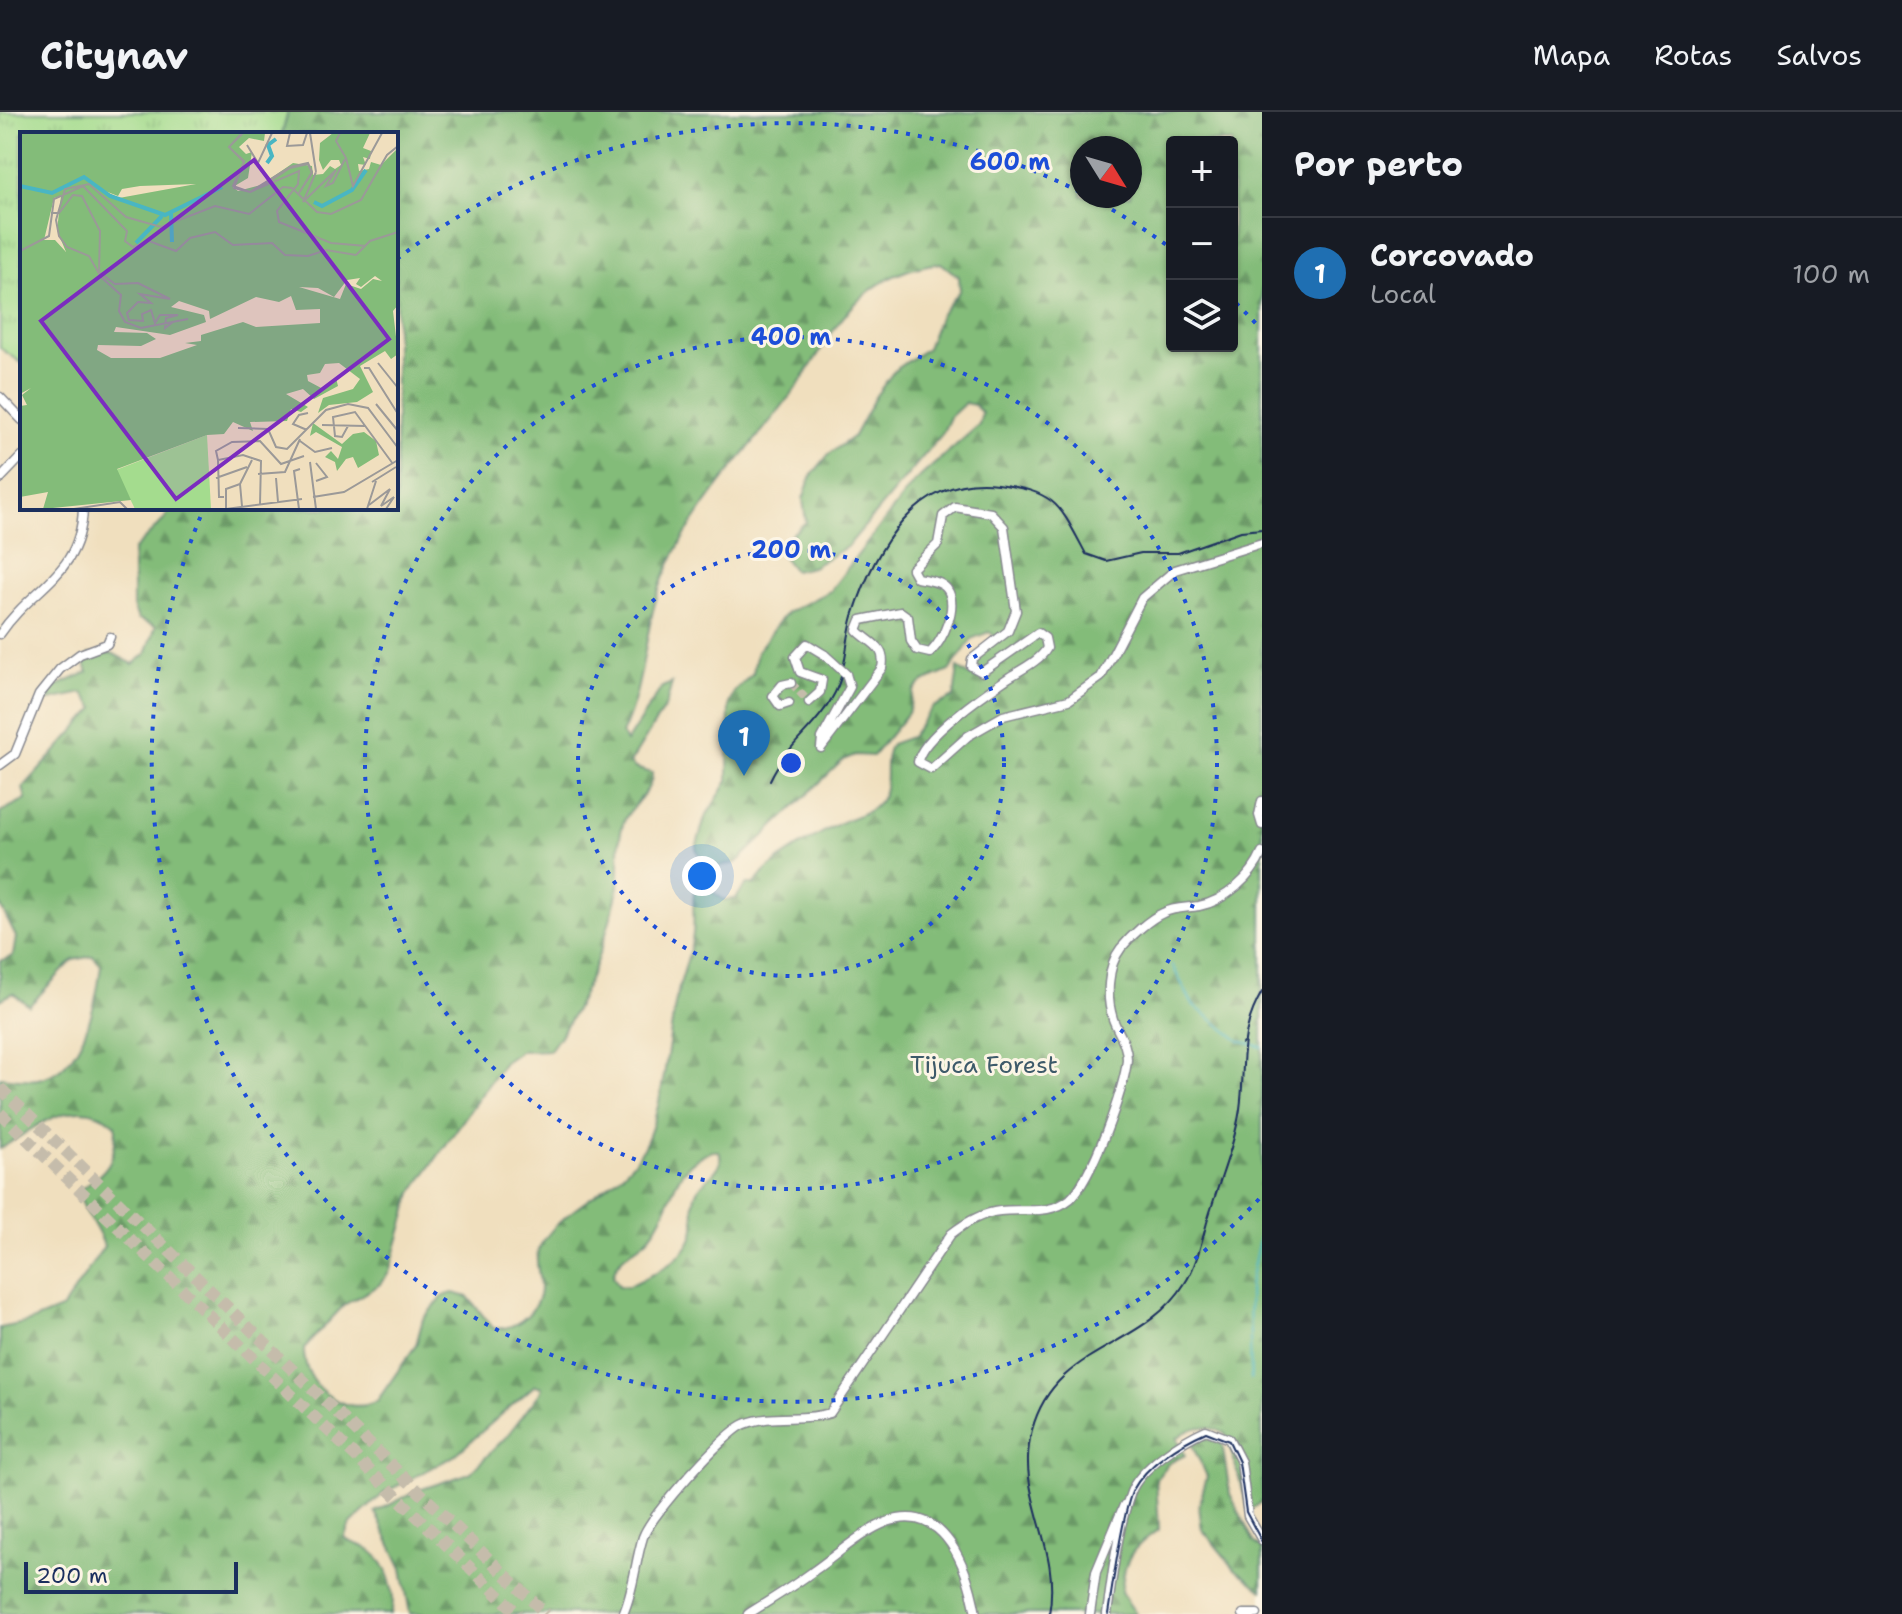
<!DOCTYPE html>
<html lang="pt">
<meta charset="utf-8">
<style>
body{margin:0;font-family:"Shantell Sans",sans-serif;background:#20242c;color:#f1f3f6}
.controls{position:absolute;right:24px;top:24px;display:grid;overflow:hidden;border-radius:8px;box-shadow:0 2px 6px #0004}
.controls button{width:72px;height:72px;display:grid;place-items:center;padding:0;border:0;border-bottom:2px solid #363941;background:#171b24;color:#f1f3f6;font:40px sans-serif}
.compass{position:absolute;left:1070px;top:24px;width:72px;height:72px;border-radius:50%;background:#171b24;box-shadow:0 2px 6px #0004;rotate:127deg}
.scale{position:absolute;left:24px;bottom:20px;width:214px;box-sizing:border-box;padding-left:8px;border:4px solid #1b2f5e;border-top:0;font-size:22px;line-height:28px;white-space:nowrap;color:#1b2f5e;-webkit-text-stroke:6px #fcf5e5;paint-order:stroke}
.you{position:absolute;left:702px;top:764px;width:28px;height:28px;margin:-20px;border:6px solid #fff;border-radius:50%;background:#1a73e8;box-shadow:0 0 0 12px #1a73e833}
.badge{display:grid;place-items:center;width:52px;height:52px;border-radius:50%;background:#1f6fb2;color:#fff;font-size:26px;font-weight:700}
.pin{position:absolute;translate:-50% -66px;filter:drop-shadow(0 2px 4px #0008)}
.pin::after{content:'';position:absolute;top:42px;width:28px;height:24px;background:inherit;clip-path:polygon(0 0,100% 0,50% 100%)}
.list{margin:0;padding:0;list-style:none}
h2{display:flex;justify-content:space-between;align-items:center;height:104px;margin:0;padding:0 32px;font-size:34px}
h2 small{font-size:26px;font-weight:400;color:#9ea1a6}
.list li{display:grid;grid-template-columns:52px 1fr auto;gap:24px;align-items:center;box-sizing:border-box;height:112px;padding:0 32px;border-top:2px solid #363941}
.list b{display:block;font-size:30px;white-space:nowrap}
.list p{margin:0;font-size:26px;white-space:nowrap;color:#9ea1a6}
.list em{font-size:26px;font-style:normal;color:#9ea1a6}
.icon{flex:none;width:44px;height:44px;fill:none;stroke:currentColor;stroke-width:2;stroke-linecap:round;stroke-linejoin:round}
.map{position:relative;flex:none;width:1262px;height:1502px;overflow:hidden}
header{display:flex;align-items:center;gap:48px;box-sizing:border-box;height:112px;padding:0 40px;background:#171b24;border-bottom:2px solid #363941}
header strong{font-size:38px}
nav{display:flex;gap:44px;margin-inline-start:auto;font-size:28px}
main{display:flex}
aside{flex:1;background:#171b24}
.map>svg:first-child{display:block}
.grass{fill:url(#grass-tufts);stroke:#608676;stroke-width:2}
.forest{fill:url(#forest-firs);stroke:#4f766c;stroke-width:2;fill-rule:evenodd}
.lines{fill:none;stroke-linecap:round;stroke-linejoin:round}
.stream{stroke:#49b6c3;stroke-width:2}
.minor-tunnel{stroke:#c5bcab;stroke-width:8;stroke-dasharray:8 4;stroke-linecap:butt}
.highway-tunnel{stroke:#c5bcab;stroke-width:12;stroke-dasharray:12 6;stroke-linecap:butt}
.minor-casing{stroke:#86878e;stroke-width:11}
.minor{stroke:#fff;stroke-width:8}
.tram{stroke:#1b2f5e;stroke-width:2}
.rail{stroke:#1b2f5e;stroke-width:2}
.minor-bridge-casing{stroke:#86878e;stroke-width:11;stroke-linecap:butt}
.minor-bridge{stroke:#fff;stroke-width:8}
.ring{fill:none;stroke:#1d4ed8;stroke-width:4;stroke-dasharray:4 8}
.labels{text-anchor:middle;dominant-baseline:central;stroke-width:6;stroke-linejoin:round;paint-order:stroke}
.park-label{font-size:24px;fill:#3d5a6a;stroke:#fcf5e5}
.inset-river{fill:none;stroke:#49b6c3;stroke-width:4}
.inset-road{fill:none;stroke:#9b9998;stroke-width:2}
.view{fill:#7b2cbf;fill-opacity:0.15;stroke:#7b2cbf;stroke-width:4}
.inset-edge{fill:none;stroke:#1b2f5e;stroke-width:4}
.centre{fill:#1d4ed8;stroke:#fcf5e5;stroke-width:4}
.ring-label{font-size:24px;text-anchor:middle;font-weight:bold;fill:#1d4ed8;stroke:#fcf5e5;stroke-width:6;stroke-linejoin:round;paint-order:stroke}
</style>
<header>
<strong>Citynav</strong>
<nav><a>Mapa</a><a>Rotas</a><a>Salvos</a></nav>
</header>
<main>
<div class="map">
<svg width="1262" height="1502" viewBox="0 0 1262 1502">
<defs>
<pattern id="grass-tufts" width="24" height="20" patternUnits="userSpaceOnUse" patternTransform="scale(2)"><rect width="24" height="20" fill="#a4dc8e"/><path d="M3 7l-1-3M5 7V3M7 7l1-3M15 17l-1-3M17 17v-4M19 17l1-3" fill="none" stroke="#8dbd7d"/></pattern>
<pattern id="forest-firs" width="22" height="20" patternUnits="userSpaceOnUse" patternTransform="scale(2)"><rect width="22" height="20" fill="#83bc79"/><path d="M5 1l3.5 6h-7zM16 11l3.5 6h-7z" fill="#6a9966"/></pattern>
</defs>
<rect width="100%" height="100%" fill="#fcf5e5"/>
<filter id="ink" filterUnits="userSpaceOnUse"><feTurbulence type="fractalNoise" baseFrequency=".0125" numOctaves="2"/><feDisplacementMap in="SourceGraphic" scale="16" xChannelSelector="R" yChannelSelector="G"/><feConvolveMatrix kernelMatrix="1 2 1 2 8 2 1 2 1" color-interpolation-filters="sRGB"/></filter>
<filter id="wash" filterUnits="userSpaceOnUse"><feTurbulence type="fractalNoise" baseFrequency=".006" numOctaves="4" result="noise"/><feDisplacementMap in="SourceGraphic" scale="32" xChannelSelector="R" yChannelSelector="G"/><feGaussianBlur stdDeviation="1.8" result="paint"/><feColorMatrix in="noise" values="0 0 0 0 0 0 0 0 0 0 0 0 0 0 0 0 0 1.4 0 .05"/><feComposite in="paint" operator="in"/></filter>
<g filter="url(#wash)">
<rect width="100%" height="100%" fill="#f0dfbe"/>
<!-- grass -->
<path class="grass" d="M0,0h288l-6,22h-260v229l-22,-15z"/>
<!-- forest -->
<path class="forest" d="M288,0h974v1390l-13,9 -23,-77c-19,-10 -33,-9 -49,4l8,17 -16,8 -13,16 3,50c-30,22 -33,26 -38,63l15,22h-726l-8,-46 -27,-56 44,-22 51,-17 36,-36 34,-44 2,-6 -7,-2 -81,71 -70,37 -34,31 -6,14c8,6 16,6 24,11 19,11 29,44 23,65h-391v-286l29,-6 34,-14 41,-62c-7,-22 -22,-33 -25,-56 30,-19 37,-30 37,-65 -40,-34 -79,2 -116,24v-72c12,1 26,4 38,2 45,-8 59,-77 63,-114l-8,-9 -20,4 -44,46 -16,-13 -13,7v-39l13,-5 3,-19 -16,-32v-93l26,-13 -3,-11 72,-80 -12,-15 -38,8 1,-10 42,-19 -4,-10 5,-8 23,-1 21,11 13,-10 10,-28 -18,-7 -5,-13v-56l32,-31 5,-11h226v-374h-114zM1172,30h60v204h-60zM1082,36h48v48h-48zM941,151l18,14 1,13 -20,25 -13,33 -33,23 -19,26 -21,39 -25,18 -18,22 -8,23 3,23 -21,18 -4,14 13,17 18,-4 36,-21 94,-112 8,-17 15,-14 10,2 7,8 -3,12 -65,57 -84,109 -42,21 -7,7 -24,33 -4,21 -19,19 -5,12 -1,77 -23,37 -9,30 9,21 31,-6 107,-103 12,-5 18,1 35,-43 6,-22 7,-8 28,-12 24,-33 16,-6 6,4 -21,27 9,11 -9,4 -16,-10 -4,29 -21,10 -22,30 -20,7c-12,20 4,46 -17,63 -9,8 -23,10 -34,16 -24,13 -71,38 -85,61h-8l-12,15 -11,1 -28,-20c-5,17 -1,36 -3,54 -3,25 -14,47 -18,71 -8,42 -13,120 -38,153 -28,36 -69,46 -95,85 -12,18 2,35 -3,53 -6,20 -26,35 -46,32l-25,-31 -15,-4 -10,3 -20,23 -7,26 -39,56c-35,18 -75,-18 -73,-53l40,-43 35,-20 10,-12 23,-80 92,-131 16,-11 30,-1c32,-42 53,-101 66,-152 7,-25 -2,-54 9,-79 8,-16 28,-28 27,-46l-17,-5 -5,-5 36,-58 6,-22 -10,4 -36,55 -4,-8c24,-50 21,-107 42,-158 30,-71 87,-127 132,-188 22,-30 36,-63 64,-89 24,-22 49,-32 81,-36zM711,1039h8c7,19 -14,26 -22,40 -6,11 -2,24 -3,37 -3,31 -43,47 -67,59l-8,-1 -6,-10c4,-22 24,-25 37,-40 26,-31 16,-66 61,-85z
M1200,1325l22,6 8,51 24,48 8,7v41l-27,-21 -33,-40 -3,-23 8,-30 -16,-33z"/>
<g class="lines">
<!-- stream -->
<path class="stream" d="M1172,853l21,40 47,36 22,6
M1251,1267l-2,-92 13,-62"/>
</g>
</g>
<g filter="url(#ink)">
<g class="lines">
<!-- minor-tunnel -->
<path class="minor-tunnel" d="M791,571l18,19"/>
<!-- highway-tunnel -->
<path class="highway-tunnel" d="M0,976l546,526
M0,1001l518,501"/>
<!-- minor casing -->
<g class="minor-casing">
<path id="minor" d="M0,285l22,23
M0,367l22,-23
M0,522c32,-48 81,-58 83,-126
M846,562l4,13 -28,51 -1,10 61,-80c5,-22 -13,-25 -25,-38l4,-10 40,-8 7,5 3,24 6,9 13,3c13,-13 29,-47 17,-64 -6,-8 -20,-9 -30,-11l-5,-9 26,-25 5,-28 12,-9 36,6 13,14 12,84 -8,20 -36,28 -1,7 11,6 56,-39 7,5 2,10c-7,13 -27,22 -39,30 -21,14 -88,60 -90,84l13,7 37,-33 35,-20 66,-16 32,-23 41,-79 33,-28 87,-27
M809,590l11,-10 2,-12 -22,-8 -5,-15 12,-13 18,11
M789,591l-9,3 -7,-10 9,-11 9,-2
M0,653l15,-11 24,-59 21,-26 20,-15 27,-10 3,-7
M1262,689l-3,14 3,10
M623,1502c11,-24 12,-52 20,-77 8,-22 82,-105 102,-113 28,-11 57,-2 85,-11l121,-179c14,-11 30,-21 49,-23 25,-3 49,5 70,-12 21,-18 56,-113 57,-140 0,-16 -9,-26 -14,-40 -7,-21 -6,-53 8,-71 10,-12 28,-29 42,-35 11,-6 24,-5 36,-7 26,-5 53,-29 63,-53
M748,1502c22,-14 46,-28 67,-44 23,-16 46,-38 72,-48 59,-21 81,48 89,92
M1090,1502l6,-42 28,-67
M1107,1502c5,-36 11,-88 24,-122 9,-24 52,-52 75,-62l23,9 12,23 7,54 14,24
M1243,1502h14"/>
</g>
<!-- minor -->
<use href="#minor" class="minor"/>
<!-- tram -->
<path class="tram" d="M770,668c16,-35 45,-51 62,-82 15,-25 13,-55 21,-82 21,-66 63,-142 144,-132 60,8 62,20 89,70l20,7 35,-8h37l63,-22 21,-2
M1049,1502c13,-70 -35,-118 -17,-184 23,-86 111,-79 153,-147 14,-21 18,-50 26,-74 10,-33 24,-66 29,-100 6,-45 -3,-74 22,-117
M1108,1502c4,-25 15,-105 25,-124 14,-26 48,-47 73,-58l23,9 10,21 7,50 16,30"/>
<!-- rail -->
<path class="rail" d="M1242,932l1,-1"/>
<!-- minor-bridge casing -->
<g class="minor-bridge-casing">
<path id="minor-bridge" d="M825,543l21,19"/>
</g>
<!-- minor-bridge -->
<use href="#minor-bridge" class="minor-bridge"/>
</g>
</g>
<!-- distance rings -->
<g class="ring">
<circle cx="791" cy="651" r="213"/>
<circle cx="791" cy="651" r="426"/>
<path d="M1259 1087A640 640 0 0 1 202 401M397 147A640 640 0 0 1 1082 81M1091 86A640 640 0 0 1 1172 137M1236 191A640 640 0 0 1 1259 215"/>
</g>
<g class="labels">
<!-- park labels -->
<g class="park-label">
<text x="984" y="953">Tijuca Forest</text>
</g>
</g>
<!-- overview -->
<g transform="translate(20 20)">
<rect width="378" height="378" fill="#f0dfbe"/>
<path d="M187,303l4,74h-76l-19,-39z" fill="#a4dc8e"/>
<path d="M0,1h245l-1,8 -15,-3 -10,9 7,7 6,-2 -4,26 -15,9 5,4 23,-6 32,-22 19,3 1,9 10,-1 7,-8 5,3 6,-4 -2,-5h-8l-8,10 -4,-10 1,-17 13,-10h37l-7,15 8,3 -1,8 -7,-2 3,8 -8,-1 1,7 10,-2 2,-7 10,3 17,-17v157l-5,6 5,43 -7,5 -6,-8 -25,15 13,26 -16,10 -28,3 -11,8 5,-15 30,-9 7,-10 -21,-16 -14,1 -5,9 -13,2 1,6 15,8 13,-11 2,8 -24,13 -11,-10 -17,5 22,13 -7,5 -10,-3 -4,12 -37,1 3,9 -20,-9 -9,12 -17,1 -90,34 14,31 -88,9 5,-17 -28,5v-91l7,-1 -5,-10 9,-7 -11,6zM176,52l-77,14 -14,-7 13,5 4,-7 18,-3zM41,64l-4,34 9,22 -11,-12h-11l10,-42zM355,144l7,5 -9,-2 -12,10 -15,-5 -6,15 -41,-12 19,1 16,9 13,-17 13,-2 -4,6 5,3zM271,164l5,14 24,-1v14l-64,4 -13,-5 -42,13v6l-16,2 12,2 -37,13h-49l-14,-8 1,-5 43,1 15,-7 -9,-6 -33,-1 2,-5 54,8 36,-13 -2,-7 -33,-8 8,-6 30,10 1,8 46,-22 23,5zM293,291l29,21 11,-10 11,-2 12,9 3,14 -21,13 -5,-11 -7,2 -9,12 -2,-9 -10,-5 6,-6 7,8 4,-12 -26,-15 -6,4z" fill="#83bc79" fill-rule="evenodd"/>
<path class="inset-river" d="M247,31l5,-7 -4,-11 8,-6M0,54l32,7 32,-16 26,19 55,19 57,-28M294,70l8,4 30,-16 14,-20M151,81l1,29M116,111l26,-27"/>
<path class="inset-road" d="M222,1l-13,14 15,14 -10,27 16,4 40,-25 18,-4 4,9 -13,21M223,1l-14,14 15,15 -11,24 17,6M270,1l-3,13 16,-1 4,-12M290,1l6,39M320,1l-4,8 10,17M227,13l11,18 14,-30M326,26l7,28 29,-53M296,40l-13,30 33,-32 -10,16 7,-3 12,-24M241,55l29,-19 18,-4 4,9 -13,20M230,60l49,-21 -1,13 -21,27 2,11 52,21 35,3M31,81h8l14,-18 9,1 18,35 -1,41 16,12 23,-1 32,16 -30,-5 11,9 -13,-1 -11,11 2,7 14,1 -1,-7 9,-4 4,13 5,-8h18l-12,3 -1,10 8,-6M0,119l29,-15 5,-37 29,-13 44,45 -2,10 8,6 16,-6 27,10 14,-13 25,-6 18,13 39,-2 13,12 23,1 18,-6 30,5M336,123l14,-14 28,-9M168,187l-47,9 -16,-6 -6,-11 2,-16 -20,-18 -12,-21 -22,-9 -8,-11 -3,-16 9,-31 24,-5 37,33 35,10 54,-21 34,8 34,-27 9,1 25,24 14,2 30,-14 26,-45 11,-9M358,231l20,25M344,236h5l29,46M356,272l22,27M302,293l43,1M328,294l-6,11 -7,-1 -2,-19 22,-5 38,52M218,296l30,1 8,18 11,2 39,-39 22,-6 20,4 30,40M287,298l-14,-6 6,-9 9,-2M280,309l15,11 17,-4M198,328l-2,-9 16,-9 28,-1 21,23 23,-8M290,330l6,47M238,342l27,-2 15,-33M196,346l31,-11M256,346l2,24M296,349l11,-4 -11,-14M352,350l24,-15M204,365h-5l-1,-37 25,-5 18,6 -1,43M293,365l31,-5 54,-32M349,373l21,-16 -9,17 13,-9 -8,12M222,374l-2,-22 12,-24M54,377l46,-7 7,7M206,377v-20l14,-5M206,377l76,-10M279,377l-5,-38 6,-2M347,377l9,-28"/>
<path class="view" d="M234,28l135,179 -213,160 -135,-178z"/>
<rect width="378" height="378" class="inset-edge"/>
</g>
<circle cx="791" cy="651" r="12" class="centre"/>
<g class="ring-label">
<text x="1010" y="58">600 m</text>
<text x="791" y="233">400 m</text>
<text x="791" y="446">200 m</text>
</g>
</svg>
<div class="controls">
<button>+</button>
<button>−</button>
<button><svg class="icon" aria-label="layers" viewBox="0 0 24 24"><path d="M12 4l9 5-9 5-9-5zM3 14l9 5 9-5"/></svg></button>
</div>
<svg class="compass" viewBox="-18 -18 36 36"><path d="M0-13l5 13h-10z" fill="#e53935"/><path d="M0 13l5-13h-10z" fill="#9ea1a6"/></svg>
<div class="scale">200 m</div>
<div class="you"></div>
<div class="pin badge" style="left:744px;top:664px">1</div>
</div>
<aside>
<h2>Por perto<small></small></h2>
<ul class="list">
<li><span class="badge">1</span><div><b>Corcovado</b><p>Local</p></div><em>100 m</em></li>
</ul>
</aside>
</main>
